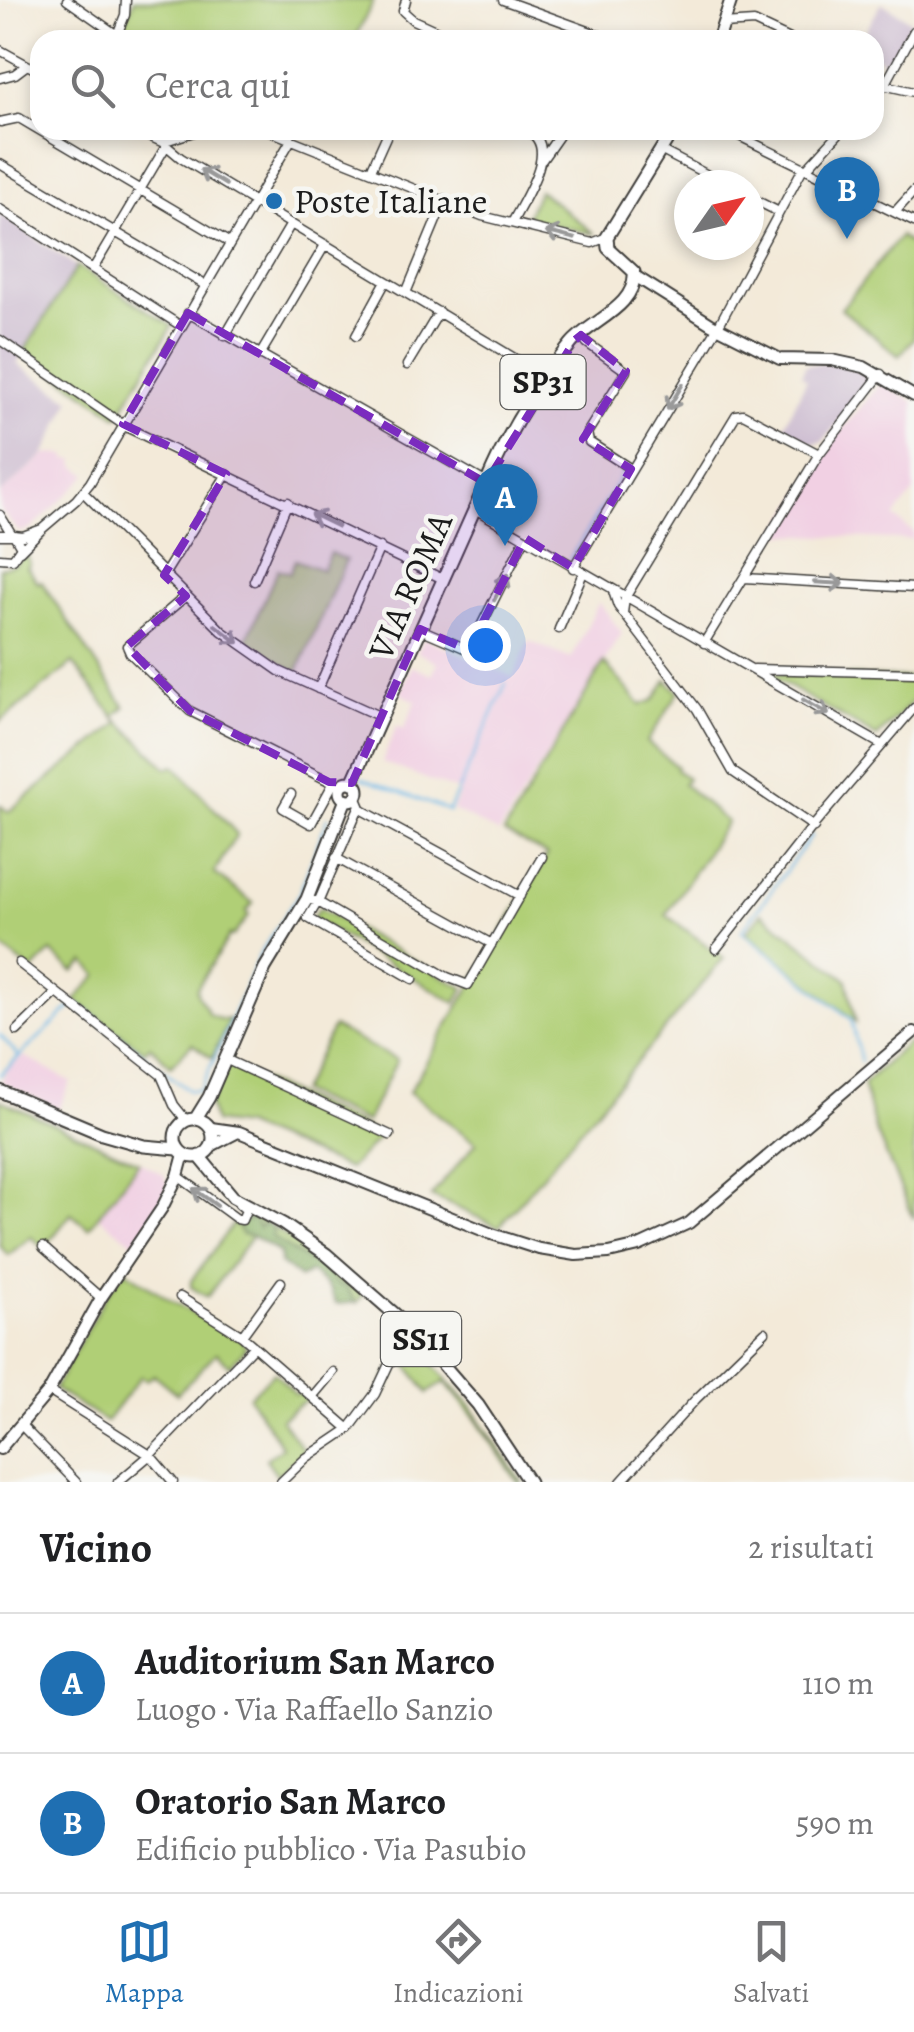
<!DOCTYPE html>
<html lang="it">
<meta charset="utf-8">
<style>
body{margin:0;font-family:Alegreya,serif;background:#f6f6f6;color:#202124}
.compass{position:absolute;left:674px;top:170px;width:90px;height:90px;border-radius:50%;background:#fff;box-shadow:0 5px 15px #0003;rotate:56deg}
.you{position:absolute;left:485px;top:645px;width:35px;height:35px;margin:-25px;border:8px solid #fff;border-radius:50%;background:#1a73e8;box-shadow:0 0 0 15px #1a73e833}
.badge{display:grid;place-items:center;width:65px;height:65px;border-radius:50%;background:#1f6fb2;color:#fff;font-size:32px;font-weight:700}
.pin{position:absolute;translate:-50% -82px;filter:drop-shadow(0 2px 5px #0008)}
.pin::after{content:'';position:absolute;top:52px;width:35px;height:30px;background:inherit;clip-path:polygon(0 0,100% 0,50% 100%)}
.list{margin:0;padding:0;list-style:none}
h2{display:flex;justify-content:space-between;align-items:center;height:130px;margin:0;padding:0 40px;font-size:42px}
h2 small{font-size:32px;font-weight:400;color:#757577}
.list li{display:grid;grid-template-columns:65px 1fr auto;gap:30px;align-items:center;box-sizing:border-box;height:140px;padding:0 40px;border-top:2px solid #e0e0e0}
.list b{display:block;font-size:38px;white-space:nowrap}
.list p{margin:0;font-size:32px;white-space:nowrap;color:#757577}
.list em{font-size:32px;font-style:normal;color:#757577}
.icon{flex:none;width:55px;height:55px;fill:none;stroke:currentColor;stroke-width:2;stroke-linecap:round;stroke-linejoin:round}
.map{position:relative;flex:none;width:914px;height:1482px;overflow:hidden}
.search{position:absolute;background:#fff;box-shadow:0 5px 15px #0003;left:30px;right:30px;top:30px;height:110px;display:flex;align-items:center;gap:25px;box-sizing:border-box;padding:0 35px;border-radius:30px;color:#757577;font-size:38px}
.sheet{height:410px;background:#fff}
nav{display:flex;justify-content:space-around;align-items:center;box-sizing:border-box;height:140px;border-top:2px solid #e0e0e0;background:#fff;font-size:28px;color:#757577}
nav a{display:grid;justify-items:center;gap:5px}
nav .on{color:#1f6fb2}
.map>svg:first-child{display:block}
.built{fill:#f1d0e3}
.industrial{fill:#cebed1}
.green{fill:#b0cf76;stroke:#667649;stroke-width:2.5}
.forest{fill:#8cb267;stroke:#546742;stroke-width:2.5}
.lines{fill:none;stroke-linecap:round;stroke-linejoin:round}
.stream{stroke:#6db8e6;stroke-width:2.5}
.street-casing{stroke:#3c3b38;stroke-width:11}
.secondary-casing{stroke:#3c3b38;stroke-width:14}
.primary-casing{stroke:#3c3b38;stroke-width:15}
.street{stroke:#fff;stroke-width:8}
.secondary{stroke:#fff;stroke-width:10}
.primary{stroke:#fff;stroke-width:11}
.oneway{stroke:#999}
.marked{fill:#7b2cbf;fill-opacity:0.2;stroke:#7b2cbf;stroke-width:8;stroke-dasharray:20 12;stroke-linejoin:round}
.poi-dot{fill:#1f6fb2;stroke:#f6f6f2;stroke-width:4}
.labels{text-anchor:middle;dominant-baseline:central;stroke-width:9;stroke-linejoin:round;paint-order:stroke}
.shield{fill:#f6f6f2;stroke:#5d5d5c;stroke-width:2.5}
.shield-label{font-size:32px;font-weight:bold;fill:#1c1c1c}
.poi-label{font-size:35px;fill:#1c1c1c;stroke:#f6f6f2;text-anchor:start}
.street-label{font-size:35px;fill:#1c1c1c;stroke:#f6f6f2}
</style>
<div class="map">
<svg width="914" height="1482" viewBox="0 0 914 1482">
<rect width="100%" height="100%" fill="#f6f6f2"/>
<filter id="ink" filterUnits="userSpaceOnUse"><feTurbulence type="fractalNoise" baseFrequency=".01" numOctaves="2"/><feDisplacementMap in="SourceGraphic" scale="20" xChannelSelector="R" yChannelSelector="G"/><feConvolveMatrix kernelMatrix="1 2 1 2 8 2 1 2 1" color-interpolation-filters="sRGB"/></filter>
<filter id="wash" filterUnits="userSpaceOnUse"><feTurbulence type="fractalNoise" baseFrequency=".0048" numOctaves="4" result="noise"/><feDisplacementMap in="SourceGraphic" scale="40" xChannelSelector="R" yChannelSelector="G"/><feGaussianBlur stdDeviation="2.25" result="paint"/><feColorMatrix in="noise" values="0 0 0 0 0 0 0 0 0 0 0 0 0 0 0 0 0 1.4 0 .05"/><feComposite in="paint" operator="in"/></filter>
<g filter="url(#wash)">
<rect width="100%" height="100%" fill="#f3ead9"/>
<!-- built -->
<path class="built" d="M882,382l32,20v90l-20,25 20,16v7l-138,-6 61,-98z
M46,454l20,1 1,4 8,1 1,6 12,9 -57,54 -12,3 -19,-22v-16z
M599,602l23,31 -123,200 -46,-23 7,-18 -78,-30 15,-36 7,3 12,-28 -16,-8 12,-27 20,9 6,-12 -21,-11 7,-14 89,39 16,-36 42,18z
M24,1056l47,26 -12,27 -58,-27 7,-13z
M140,1162l23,12 6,15 -34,55 -37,-28z"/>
<!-- industrial -->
<path class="industrial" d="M882,3l29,18 -23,43 -14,-9v-15h-14z
M0,214l76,52 -59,98 54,36 -27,55 -44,39z
M834,363l35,10 4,6 -50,62 -10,3 -30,-16 24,-49 -6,-4 5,-10z"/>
<!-- green -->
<path class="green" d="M134,0h240l-20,40h-236z
M539,190l56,44 -70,-15z
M900,236l14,11v91l-15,18 -58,-47z
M77,266l95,60 -54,90 -94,-64z
M26,553l4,11 -3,3 11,16 3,-2 84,126 -11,9 53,52 8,-2 62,68 -23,39 39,30 -7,9 3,3 -16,21 -3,-1 -33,53c-1,12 10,15 11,26l14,6 8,-1 -18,39 -20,-14 -21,22 -21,-20 -6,5 -69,-51 23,-25 -13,-13 -11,10 -23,-20 -19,19 -32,-25v-141l8,7 111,-89 -46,-60 -73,59v-154l15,-4z
M330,553l16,7 -49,113 -51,-32 32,-72 12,4 5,-13 27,10z
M604,662l37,43 13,-5 13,-20 12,12 -32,50 30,25 -1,3 11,8 -4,6 44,38 -61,93 58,43 -225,269 -68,-31 45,-53 -67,-51 138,-237 -43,-22z
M765,673l149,5v22l-37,37z
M319,908l145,80 -8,15 -144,-85z
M762,913l85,67 9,42 -110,-89z
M333,1027l64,33 -31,62 -66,-30z
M914,1037v182l-39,-90 -12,-45z
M227,1064l146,67 6,6 -30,32 -105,-43 -30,-4 -5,-17z
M0,1100l139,62 -50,66 -18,-14 -27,34 -13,-11 -23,18 -8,-9z
M250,1212c39,26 77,51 113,83l-6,8 -8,-4 -5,3 -34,-31 -58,-35 -45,61 -16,-10v-6l44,-60 12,-1z
M125,1270l48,32 69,38 4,8 -16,18 -14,-13 -39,41 -23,-19 -7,5 -6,-4 -35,46 -52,-33 52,-94z
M410,1338l61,69 51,75h-4l-41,-61 -32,-39 -17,11 -25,-34 -17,32 -4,-6z
M274,1372l22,23 4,-2 8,5 -27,21 24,33 -28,23 -11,-16 16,-12 -33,-50z"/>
<!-- forest -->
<path class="forest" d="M252,1214l7,13 5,-4 10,4 -2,10 37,25 13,5 16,18 7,1 11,16 -20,2c-6,-15 -11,-23 -26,-32l-10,6 -20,-15v-11l-28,-16 -11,-2 -6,-12 14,-2z"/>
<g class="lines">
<!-- stream -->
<path class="stream" d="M570,559l55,-89
M362,778l87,33 57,-128
M812,835l-70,96 109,88 10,43
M80,1006l108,84 12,1 60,-137 40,-62 28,-74
M0,1035l19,22
M0,1075l72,-69"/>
</g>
</g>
<g filter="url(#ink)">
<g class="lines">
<!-- street casing -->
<g class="street-casing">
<path id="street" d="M67,0l50,35
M406,0l-3,11 10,9 44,20
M503,0l110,40
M723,24l31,-2 38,18
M115,40l10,-25 1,-15
M0,50l40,22
M0,78l15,-4 12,-9
M874,83l40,9
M884,87l30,-56
M0,122l19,-4 211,125
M136,130l26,12 19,16 365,219
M267,130l215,86 110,27 15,-6
M727,130l187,92
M162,142l38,-12
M660,150l67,35
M542,160l21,-30
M0,164l205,121
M806,169l36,-39
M371,170l18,-40
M749,197l30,15
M0,209l181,117
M895,212l19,-21
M512,223c11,-23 51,-79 13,-93
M93,269l73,-123
M406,293l39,-94
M188,313l299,170
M581,335l6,8 39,28 -39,62 2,9 42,27
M225,336l66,-112
M356,336l30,-55
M0,340l128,88 315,151
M260,355l65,-110
M407,365l32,-53
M83,492l139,139 57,40 102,46
M475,509l407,236
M0,515l11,18
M42,529l34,-29 14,-17 201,-343
M0,535h14l7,12 -8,12 -13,-1
M14,535l9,1 19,-7 -22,22
M573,568l146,-243 84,-157
M164,575l63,-101
M744,578l170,10
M254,581l34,-79
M613,591l5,15 79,103 36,63 81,55
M186,596l-59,50 3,7 60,58 151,76
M623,613l2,-15 111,-183 7,-1 76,40
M420,629l49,21 56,-112
M559,629l24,-56
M704,643l115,-189 62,-80
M754,669l160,4
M318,689l62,-142
M291,794l-8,14 28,16 22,-40
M356,796l6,14 158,86
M359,807l-39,91 -12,20 105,61
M336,858l156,86
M307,899l11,3 129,75 21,8 74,-128
M716,949l93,-118 105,-123
M19,963l142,112 13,30 12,15
M17,1031l38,-37
M225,1059l165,76
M178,1176l59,43 5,1 4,-10 -7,-6
M43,1247l58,51
M180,1297l62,39 107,93
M242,1336l39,-54
M49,1391l101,64 23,27
M312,1397l21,-25
M21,1425l55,57
M118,1482l32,-27 104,-109
M281,1482l25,-24 43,-29 26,-35 14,-30 24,-34
M621,1482l75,-83 69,-67"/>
</g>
<!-- secondary casing -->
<g class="secondary-casing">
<path id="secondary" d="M635,276l76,48 69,35 52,1 32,7 50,29
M211,1128l28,4 253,102 47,15 37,6 33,-2 30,-7 50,-23 225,-191
M211,1146l27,-14
M0,1449l49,-58 52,-93 61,-90 16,-32 6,-22"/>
</g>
<!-- primary casing -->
<g class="primary-casing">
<path id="primary" d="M718,40l13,-40
M340 791a9 9 0 1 1 18 0a9 9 0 1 1-18 0Z
M352,783l141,-315c20,-44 47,-86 78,-124 19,-23 66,-37 63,-72l-26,-24 -1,-11 66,-107
M0,1091l102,43 42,12 34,3
M196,1118l13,-21 56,-129 42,-69 39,-100
M175 1138a19 19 0 1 1 38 0a19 19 0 1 1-38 0Z
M199,1156l34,41 50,27 43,30 87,76 65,75 51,77"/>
</g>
<!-- street -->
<use href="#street" class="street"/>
<!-- secondary -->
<use href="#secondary" class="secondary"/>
<!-- primary -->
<use href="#primary" class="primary"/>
</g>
<!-- one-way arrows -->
<defs><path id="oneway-shaft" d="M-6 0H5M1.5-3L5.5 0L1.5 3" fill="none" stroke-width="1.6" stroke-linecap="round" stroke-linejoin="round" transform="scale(2.5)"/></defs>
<g class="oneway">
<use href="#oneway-shaft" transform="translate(213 177) rotate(-149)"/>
<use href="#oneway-shaft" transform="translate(560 235) rotate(-166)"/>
<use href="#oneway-shaft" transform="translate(675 397) rotate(121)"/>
<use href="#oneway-shaft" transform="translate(324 520) rotate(-154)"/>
<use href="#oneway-shaft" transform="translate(829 583) rotate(3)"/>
<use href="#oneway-shaft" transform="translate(501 587) rotate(-63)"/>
<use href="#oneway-shaft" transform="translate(227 634) rotate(37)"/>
<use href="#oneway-shaft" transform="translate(816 707) rotate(30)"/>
<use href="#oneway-shaft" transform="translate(205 1197) rotate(-144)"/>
</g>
</g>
<!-- marked area -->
<path class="marked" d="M188,313l298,170 89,-143 6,-5 45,36 -43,68 48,30 -58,99 -48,-30 -56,112 -49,-21 -68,154 -23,-1 -139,-71 -63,-65 59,-50 -22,-21 62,-101 -103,-50z"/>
<!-- markers -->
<circle class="poi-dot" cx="274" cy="201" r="10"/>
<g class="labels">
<!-- shield labels -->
<g class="shield">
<rect x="500.5" y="355" width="85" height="54" rx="8"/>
<rect x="381" y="1312" width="80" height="54" rx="8"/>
</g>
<g class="shield-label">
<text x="543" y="382">SP31</text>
<text x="421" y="1339">SS11</text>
</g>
<!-- poi labels -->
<g class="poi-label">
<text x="294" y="201">Poste Italiane</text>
</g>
<!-- street labels -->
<g class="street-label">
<text transform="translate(410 586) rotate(-66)">VIA ROMA</text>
</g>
</g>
</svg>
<svg class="compass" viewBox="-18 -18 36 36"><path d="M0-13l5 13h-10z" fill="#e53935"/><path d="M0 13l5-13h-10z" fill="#757577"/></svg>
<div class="you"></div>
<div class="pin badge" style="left:505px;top:546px">A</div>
<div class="pin badge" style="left:847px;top:239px">B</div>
<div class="search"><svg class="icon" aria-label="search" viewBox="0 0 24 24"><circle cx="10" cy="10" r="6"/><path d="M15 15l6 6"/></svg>Cerca qui</div>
</div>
<section class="sheet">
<h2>Vicino<small>2 risultati</small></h2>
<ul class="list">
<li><span class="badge">A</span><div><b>Auditorium San Marco</b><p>Luogo · Via Raffaello Sanzio</p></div><em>110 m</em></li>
<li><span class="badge">B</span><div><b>Oratorio San Marco</b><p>Edificio pubblico · Via Pasubio</p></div><em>590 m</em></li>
</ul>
</section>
<nav>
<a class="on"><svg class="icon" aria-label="map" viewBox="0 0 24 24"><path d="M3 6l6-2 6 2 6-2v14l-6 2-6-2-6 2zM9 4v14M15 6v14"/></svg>Mappa</a>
<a><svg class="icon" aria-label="directions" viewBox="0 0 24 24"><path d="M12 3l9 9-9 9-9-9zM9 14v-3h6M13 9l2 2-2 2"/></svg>Indicazioni</a>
<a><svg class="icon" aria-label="saved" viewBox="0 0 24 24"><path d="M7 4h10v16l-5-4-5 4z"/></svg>Salvati</a>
</nav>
